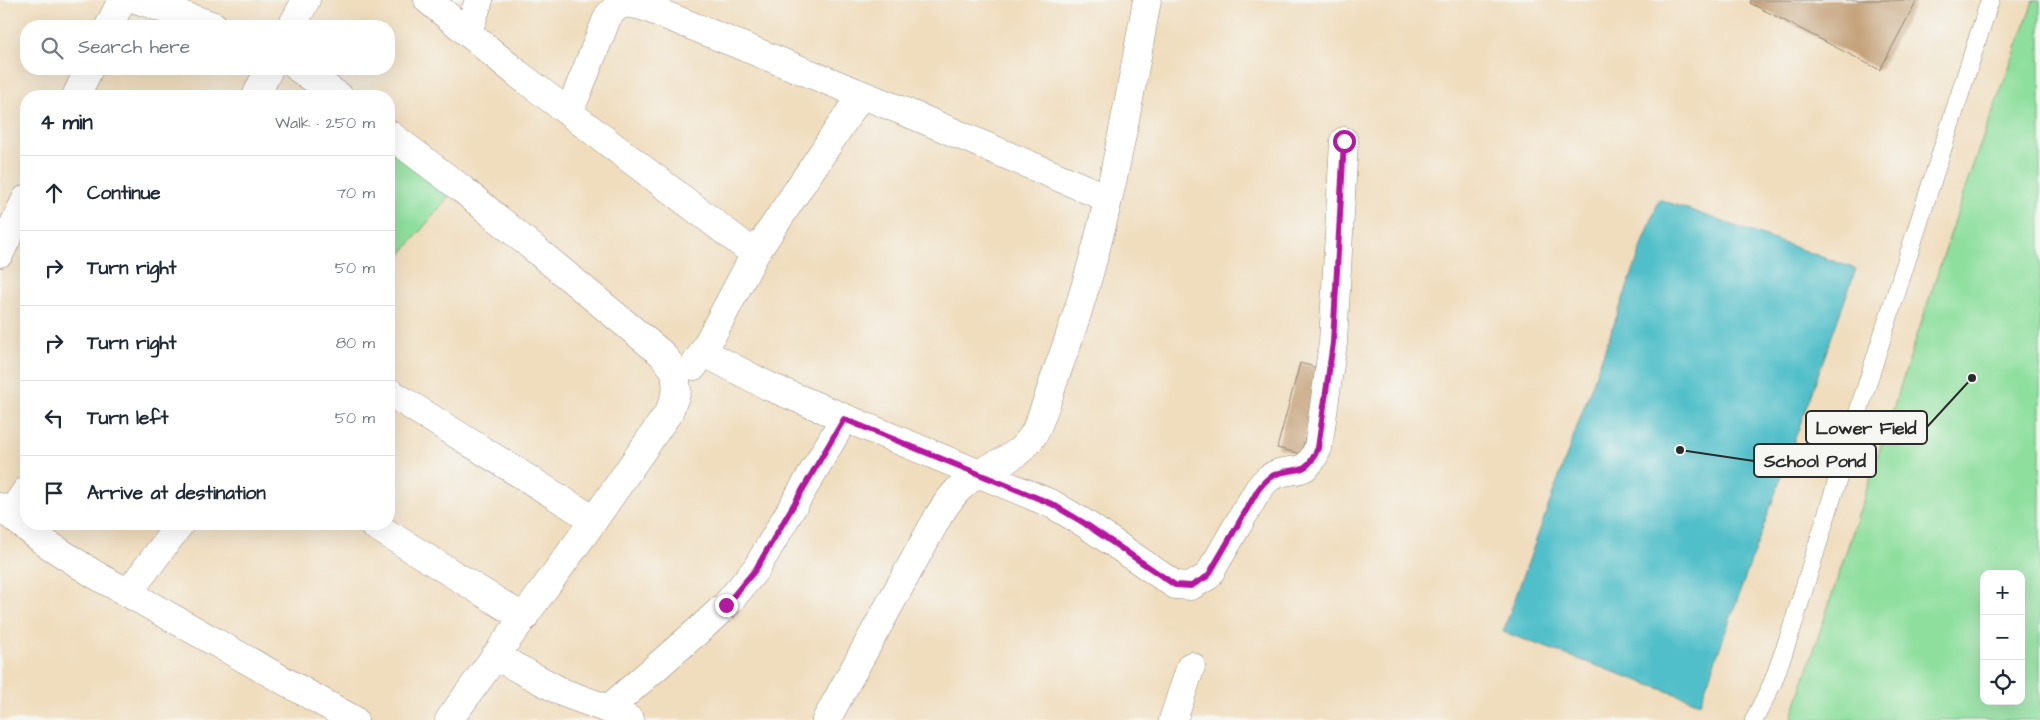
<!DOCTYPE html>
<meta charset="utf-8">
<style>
body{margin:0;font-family:"Architects Daughter",sans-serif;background:#f2f2f3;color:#1f2937}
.controls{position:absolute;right:15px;bottom:15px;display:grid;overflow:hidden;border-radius:10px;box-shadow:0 5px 20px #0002}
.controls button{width:45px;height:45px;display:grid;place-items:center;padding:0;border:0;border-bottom:1px solid #e0e1e3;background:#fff;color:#1f2937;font:25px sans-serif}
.stop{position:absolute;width:15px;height:15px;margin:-11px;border:4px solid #b5179e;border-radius:50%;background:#fff}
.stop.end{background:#b5179e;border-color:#fff;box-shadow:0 1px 5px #0008}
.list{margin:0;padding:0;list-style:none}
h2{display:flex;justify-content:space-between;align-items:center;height:65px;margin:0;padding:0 20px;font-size:21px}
h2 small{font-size:16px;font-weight:400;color:#747a83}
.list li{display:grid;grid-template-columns:32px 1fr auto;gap:15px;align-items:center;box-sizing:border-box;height:75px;padding:0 20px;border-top:1px solid #e0e1e3}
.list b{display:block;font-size:19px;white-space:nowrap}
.list em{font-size:16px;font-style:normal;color:#747a83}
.icon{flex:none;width:28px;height:28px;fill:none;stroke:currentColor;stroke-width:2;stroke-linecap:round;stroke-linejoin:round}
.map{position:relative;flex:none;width:2040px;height:720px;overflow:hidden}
.search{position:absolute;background:#fff;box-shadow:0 5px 20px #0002;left:20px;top:20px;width:375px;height:55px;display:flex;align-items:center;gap:12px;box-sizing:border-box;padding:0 18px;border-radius:20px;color:#747a83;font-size:19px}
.panel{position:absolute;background:#fff;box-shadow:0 5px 20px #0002;left:20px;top:90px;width:375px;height:440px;border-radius:20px}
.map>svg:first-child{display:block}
.green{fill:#8edf9e;stroke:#5c8564;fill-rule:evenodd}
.water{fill:#51bfc9;stroke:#3e757a}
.building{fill:#c4a27a}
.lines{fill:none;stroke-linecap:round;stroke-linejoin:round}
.lane-casing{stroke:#8e8474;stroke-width:19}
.street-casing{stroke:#8e8474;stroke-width:29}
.lane{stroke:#fff;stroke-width:18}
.street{stroke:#fff;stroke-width:28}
.route{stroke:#b5179e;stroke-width:6}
.leader{fill:none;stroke:#2b2b2b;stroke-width:2}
.callout-dot{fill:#2b2b2b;stroke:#f6f6f2;stroke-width:2}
.callout{fill:#f6f6f2;stroke:#2b2b2b;stroke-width:2}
.callout-label{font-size:18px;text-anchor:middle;font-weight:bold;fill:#2b2b2b}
</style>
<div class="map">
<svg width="2040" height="720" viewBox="0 0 2040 720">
<rect width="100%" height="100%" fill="#f6f6f2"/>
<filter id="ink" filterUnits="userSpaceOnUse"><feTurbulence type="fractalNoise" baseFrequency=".02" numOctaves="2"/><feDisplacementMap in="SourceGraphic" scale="10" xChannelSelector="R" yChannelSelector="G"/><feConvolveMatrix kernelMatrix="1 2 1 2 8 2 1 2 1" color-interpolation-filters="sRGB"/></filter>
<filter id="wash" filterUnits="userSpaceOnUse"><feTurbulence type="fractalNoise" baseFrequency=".0096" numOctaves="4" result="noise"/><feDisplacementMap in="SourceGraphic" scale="20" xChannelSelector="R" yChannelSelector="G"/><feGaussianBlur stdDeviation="1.12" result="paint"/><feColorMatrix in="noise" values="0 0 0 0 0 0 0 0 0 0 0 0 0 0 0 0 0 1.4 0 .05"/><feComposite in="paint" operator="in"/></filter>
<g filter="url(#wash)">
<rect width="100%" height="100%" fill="#f0ddbe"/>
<!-- green -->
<path class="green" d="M2034,0h6v720h-249l183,-558zM1984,574h37v127h-37z
M389,141l66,48 -66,80z"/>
<!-- water -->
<path class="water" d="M1659,199l197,70 -156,434 -197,-71z"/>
<g id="blocks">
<!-- building -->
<path class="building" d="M1751,0h166l-37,70 -130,-67z
M1300,363l23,6 -22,85 -24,-6z"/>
</g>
</g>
<g filter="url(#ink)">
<use href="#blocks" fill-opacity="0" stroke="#8e8474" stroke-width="1"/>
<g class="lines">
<!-- lane casing -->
<g class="lane-casing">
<path id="lane" d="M1754,720l19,-38 18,-51 71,-231 128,-400"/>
</g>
<!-- street casing -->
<g class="street-casing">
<path id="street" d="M138,0l76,26
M428,0l90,74 237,180
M109,26l13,-26
M292,26l14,-26
M468,32l11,-32
M299,69l40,27
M76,96l13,-27
M256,96l13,-27
M569,113l39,-97c13,-15 18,-14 37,-9l275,111 187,80
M389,134l73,55 200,165 13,17 2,20 -8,21 -75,108 -145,200
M0,253l26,-54
M703,352l65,34 284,118 32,19 91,62 16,1 17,-10 50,-86c3,-4 7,-9 11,-12 22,-15 35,4 49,-30l15,-105 11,-202
M694,366l9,-14 52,-98 106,-159
M389,392l205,128
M0,507l46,36 48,31 260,146
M10,514l16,-23
M372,524l152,94
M128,593l52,-69
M495,656l69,37 44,16 22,11
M608,709l91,-79 27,-25 30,-36 88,-150
M826,720l113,-205c11,-17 22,-32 41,-42 22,-13 36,-14 52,-36 8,-12 19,-48 24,-63 46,-120 69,-248 91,-374
M1173,720l18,-54"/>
</g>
<!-- lane -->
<use href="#lane" class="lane"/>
<!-- street -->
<use href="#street" class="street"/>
</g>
</g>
<g class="lines" filter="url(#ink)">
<!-- route -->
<path class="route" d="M726,605l30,-36 88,-150 208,85 32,19 91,62 16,1 17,-10 50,-86c3,-4 7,-9 11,-12 22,-15 35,4 49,-30l15,-105 11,-202"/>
</g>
<!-- callouts -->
<path class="leader" d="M1972 378L1927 427M1680 450L1754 461"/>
<g class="callout-dot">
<circle cx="1972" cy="378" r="5"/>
<circle cx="1680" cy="450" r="5"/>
</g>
<g class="callout">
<rect x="1806" y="411" width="121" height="33" rx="5"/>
<rect x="1754" y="444" width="122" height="33" rx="5"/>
</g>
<g class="callout-label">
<text x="1866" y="434">Lower Field</text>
<text x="1815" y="467">School Pond</text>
</g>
</svg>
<div class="controls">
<button>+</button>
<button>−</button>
<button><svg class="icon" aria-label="locate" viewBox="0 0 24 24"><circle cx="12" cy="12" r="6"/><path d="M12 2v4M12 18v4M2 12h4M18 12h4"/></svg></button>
</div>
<div class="stop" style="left:1344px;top:141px"></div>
<div class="stop end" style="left:726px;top:605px"></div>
<div class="search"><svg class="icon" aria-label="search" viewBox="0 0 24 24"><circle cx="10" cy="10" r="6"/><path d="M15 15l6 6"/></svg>Search here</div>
<section class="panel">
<h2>4 min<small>Walk · 250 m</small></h2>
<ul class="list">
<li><svg class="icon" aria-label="ahead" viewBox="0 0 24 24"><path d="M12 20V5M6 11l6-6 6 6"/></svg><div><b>Continue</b></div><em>70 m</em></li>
<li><svg class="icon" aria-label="right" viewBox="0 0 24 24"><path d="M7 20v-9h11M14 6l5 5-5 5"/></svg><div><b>Turn right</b></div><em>50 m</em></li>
<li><svg class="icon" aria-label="right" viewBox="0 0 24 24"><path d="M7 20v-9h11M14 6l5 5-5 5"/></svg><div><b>Turn right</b></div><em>80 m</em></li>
<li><svg class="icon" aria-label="left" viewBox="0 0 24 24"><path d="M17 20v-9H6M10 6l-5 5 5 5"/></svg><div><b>Turn left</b></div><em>50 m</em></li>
<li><svg class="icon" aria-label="arrive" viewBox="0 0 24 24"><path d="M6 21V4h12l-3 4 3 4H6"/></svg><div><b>Arrive at destination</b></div></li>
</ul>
</section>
</div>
